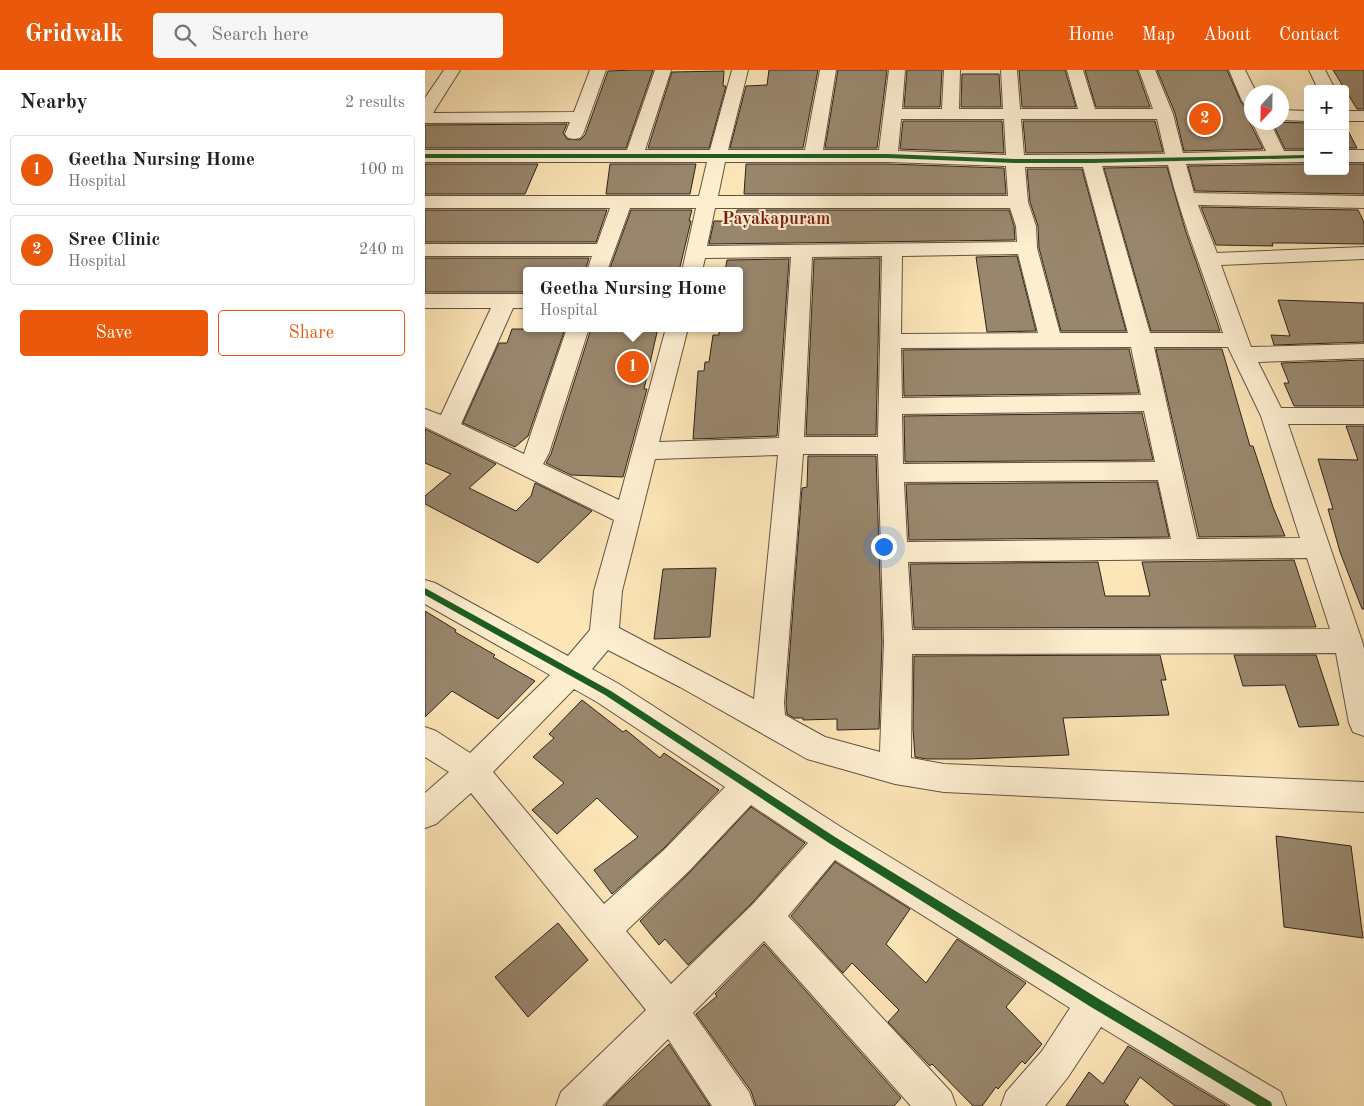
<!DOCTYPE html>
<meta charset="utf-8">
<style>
body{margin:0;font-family:"Old Standard TT",serif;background:#f6f6f6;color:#202124}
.controls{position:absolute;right:15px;top:15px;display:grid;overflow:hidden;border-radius:5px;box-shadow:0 5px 20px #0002}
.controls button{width:45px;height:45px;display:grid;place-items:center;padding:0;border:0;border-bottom:1px solid #e0e0e0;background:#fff;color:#202124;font:25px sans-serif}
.compass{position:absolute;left:819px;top:15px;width:45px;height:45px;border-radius:50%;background:#fff;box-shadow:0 5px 20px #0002;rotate:202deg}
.you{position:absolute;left:458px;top:476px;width:18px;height:18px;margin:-12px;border:4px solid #fff;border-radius:50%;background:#1a73e8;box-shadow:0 0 0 8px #1a73e833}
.badge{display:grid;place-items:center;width:32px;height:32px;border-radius:50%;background:#ea580c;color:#fff;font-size:16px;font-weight:700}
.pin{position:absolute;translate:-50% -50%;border:2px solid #fff;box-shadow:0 1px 5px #0006}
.popup{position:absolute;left:98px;top:197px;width:220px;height:65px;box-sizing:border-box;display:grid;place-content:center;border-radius:5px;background:#fff;filter:drop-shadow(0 1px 4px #0005);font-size:16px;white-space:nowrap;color:#757577}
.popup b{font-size:19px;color:#202124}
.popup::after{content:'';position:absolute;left:50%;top:100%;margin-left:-10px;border:10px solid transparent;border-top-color:#fff}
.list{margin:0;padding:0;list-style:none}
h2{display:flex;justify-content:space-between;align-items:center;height:65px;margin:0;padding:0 20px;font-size:21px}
h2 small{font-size:16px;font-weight:400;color:#757577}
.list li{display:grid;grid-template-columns:32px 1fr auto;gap:15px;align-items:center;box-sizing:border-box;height:70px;margin:0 10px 10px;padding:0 10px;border:1px solid #e0e0e0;border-radius:5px}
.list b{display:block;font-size:19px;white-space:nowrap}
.list p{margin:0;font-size:16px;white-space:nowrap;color:#757577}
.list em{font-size:16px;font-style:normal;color:#757577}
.actions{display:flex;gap:10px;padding:15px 20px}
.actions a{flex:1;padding:11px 0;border:1px solid #ea580c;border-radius:5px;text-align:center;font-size:18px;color:#ea580c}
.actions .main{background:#ea580c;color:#fff}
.icon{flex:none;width:28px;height:28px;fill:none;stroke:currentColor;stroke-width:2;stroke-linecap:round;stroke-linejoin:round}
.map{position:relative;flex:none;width:939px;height:1036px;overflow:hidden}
header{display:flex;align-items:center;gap:30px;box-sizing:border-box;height:70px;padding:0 25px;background:#ea580c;color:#fff}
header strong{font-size:24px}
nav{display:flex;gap:28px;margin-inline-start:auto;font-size:18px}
.search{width:350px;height:45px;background:#f6f6f6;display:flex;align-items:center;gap:12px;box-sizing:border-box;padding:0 18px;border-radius:5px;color:#757577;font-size:19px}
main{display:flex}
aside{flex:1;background:#fff}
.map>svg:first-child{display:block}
.building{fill:#99876d;stroke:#2e221c}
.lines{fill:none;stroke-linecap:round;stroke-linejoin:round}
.minor-casing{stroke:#625343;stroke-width:2}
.minor{fill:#fdeed0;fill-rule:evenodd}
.cycleway-casing{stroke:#fdeed0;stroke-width:3}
.cycleway{fill:#1b5e20;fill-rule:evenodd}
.labels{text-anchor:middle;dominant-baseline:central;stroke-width:4;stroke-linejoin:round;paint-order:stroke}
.far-neighbourhood-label{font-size:18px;font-weight:bold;fill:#7a1f14;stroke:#fdeed0}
</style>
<header>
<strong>Gridwalk</strong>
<div class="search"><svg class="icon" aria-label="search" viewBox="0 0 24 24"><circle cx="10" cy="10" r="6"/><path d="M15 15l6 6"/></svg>Search here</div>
<nav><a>Home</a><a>Map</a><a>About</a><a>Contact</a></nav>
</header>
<main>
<aside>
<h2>Nearby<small>2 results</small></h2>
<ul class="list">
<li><span class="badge">1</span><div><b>Geetha Nursing Home</b><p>Hospital</p></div><em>100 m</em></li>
<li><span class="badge">2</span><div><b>Sree Clinic</b><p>Hospital</p></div><em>240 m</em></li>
</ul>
<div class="actions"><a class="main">Save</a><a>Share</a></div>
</aside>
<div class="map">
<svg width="939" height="1036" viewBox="0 0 939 1036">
<rect width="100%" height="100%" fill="#fce5b7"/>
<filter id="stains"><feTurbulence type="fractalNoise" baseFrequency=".004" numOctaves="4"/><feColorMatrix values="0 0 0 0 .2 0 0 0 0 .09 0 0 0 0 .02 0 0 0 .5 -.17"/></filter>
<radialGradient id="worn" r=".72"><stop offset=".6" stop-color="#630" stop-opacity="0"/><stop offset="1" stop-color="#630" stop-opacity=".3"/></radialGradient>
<!-- building -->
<path class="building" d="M210,0h18l-27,78h-201v-23l142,-1 -4,9 4,6 13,1 5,-5 23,-64z
M344,0h49l-15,78h-73l16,-62 21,-1z
M413,0h49l-10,78h-52z
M482,0h35l-2,37h-36z
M594,0h46l11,37h-54z
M660,0h52l13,37h-54z
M732,0h70l14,32 4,5 6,1 -1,15 13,26 -79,2 -9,-38z
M908,0h31v39h-7z
M299,1l-1,15h3l-17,62h-61l24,-76z
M537,4h37l2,33h-40z
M478,51h99l2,32 -104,-4z
M598,51h132l8,31 -137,1z
M847,52l36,1v26h-23z
M920,55l12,23h-12z
M0,94h113l-13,30h-100z
M185,94h86l-6,30h-84z
M321,94h142l116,4 2,26h-262z
M883,94v7h37v-7h19v30l-169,-3 -7,-25z
M742,97l18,62 35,102h-69l-47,-163z
M602,99h55l44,162h-65l-22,-83 -1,-22 -8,-24z
M776,137l157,3 6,12v22l-75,-1h-17l1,3 -57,-1z
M0,140h182l-11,32h-171z
M206,140h61l-3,11h2l-12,50h-70z
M312,140h272l5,16 1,14 -306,4 5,-23h22z
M592,186l19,75 -49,1 -11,-75z
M0,188h164l-4,13h-58v21h-102z
M455,188l-4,177h-70l8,-176z
M364,189l-12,177 -84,3 5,-68h6l1,-9h4l4,-27h6v-7h20v-57h-14l2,-11z
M853,230l86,3v39l-90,3 -3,-10 19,1z
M233,258l-14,61h3l-24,88 -52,-2 -25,-12 5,-9 40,-125z
M87,259h53l-37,107 -13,11 -52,-24 36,-80h8z
M564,279h140l10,44 -235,3 -1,-46z
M731,279h66l28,97h3l20,61 12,29 -86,1z
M939,290v46h-70l-10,-23h5l-8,-20z
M717,343l11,47 -248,2 -1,-46z
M921,356h18v183h-2l-22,-57 -12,-43h5l-15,-50 40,1z
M0,359l71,35 -27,24 47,23 15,-15 4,-13 57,28 -54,52 -113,-59v-8l26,-22 -26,-11z
M383,386h68l6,186 -3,87 -42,1v-11l-34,1v-2h-9l-7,-4 -1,-11 16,-215 5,-1z
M732,412l12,55 -260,3 -3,-56z
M869,490l22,67 -402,1 -4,-64 188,-2 7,34h45l-8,-34z
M291,498l-6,69 -56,2 9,-70z
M0,541l31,19 -1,2 40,23 -2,2 42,24 -37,38 -46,-28 -27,26z
M735,585l6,25h-5l8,35 -106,3 6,37 -100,4h-42l-12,-2 -2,-29 1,-72z
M809,585h82l23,70 -40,2 -14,-42 -42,1z
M157,630l41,32 3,-2 34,28 4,-5 55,37 -55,58 -52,46 -18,-24 44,-33 -41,-39 -40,36 -25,-24 32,-27 -31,-26 21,-19 -5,-4z
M326,737l54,36 -53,60 -64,62 -23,-26 -6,6 -19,-24 50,-49z
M851,766l75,10 12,92 -79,-11z
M410,792l75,47 -24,35 40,39 31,-44 69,44 -20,24 36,37 -17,20 -3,-3 -24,28 -2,-2 -14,19h-9l-41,-42 -2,2 -42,-44 11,-12 -47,-47 -9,10 -52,-57z
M133,853l30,37 -60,57 -33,-40z
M339,874l137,154 -7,8h-138l-5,-15 -55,-77 21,-18 -2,-2z
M244,974l41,62h-105l10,-11z
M703,976l99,60h-52l-35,-29 -16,25 5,4h-63l23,-34 14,12z"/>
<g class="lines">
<!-- minor casing -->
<g class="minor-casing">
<path id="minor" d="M19,0h16l-27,43 141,-1 16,-42h16l-23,64 -3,4 -6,1 -6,-1 -3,-4 5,-12 -145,1v-25z
M230,0h16l-26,80h65l22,-80h16l-20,80h77l15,-80h16l-13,80h56l10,-80h16l-3,39h40l2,-39h16l-1,39h44l-2,-39h16l3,39h58l-11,-39h16l12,39h58l-14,-39h16l18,44 10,39 83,-2 -14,-29h18l14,29h24v11l-122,2 8,29 170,3v12l-166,-3 19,48 147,-6v12l-143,6 30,82 113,-3v14l-106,4 23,46h83v16h-76l74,217 2,8v87l-11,-4 -4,-9 -13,-70 -424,1 -1,104 33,6 420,18v30l-420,-20 -49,-8 -88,-25 -127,-72 -72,-37 -16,19 27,15 225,145 264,161 173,102 5,14h-55l-130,-79 -33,50 -23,29h-44l5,-14 36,-41 28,-43 -235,-148 -47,56 163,176 5,14h-45l-147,-165 -71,72 56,79 5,14h-42l-44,-67 -66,67h-46l5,-14 85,-82 -175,-217 -35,31 -11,4v-35l24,-21 -24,-15v-30l11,4 34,22 80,-78 -125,-71v-24l10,3 133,73 22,-26 4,-39 20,-71 -189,-93v-18l16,6 50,-107h-66v-14h102v14h-14l-52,116 63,30 43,-126h22l-40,125 -6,11 76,36 47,-172h22l-29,114 120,-4 12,-181 -86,1 -3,13h-20l14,-63h-66l-23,63h-20l5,-15h-167v-12h172l13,-36h-185v-12h274l8,-34h-282v-12h202zM476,49h103l2,36 -108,-4zM596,49h136l8,35 -141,1zM300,92h163l118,4 2,30h-290zM743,95c14,57 37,112 55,168h-73l-48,-167zM600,97h58l45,166h-68l-23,-85 -1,-22 -8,-24zM290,138h295l6,18 1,16 -310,4zM593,184l20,79 -137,1 1,-78zM457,186l-4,181h-74l8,-180zM706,277l10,48 -239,3 -1,-50zM729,277h74l33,69 39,122 -103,1zM719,341l11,51 -252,2 -1,-50zM378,384h75l6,188 -4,110 -55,-15 -40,-22 -1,-12zM353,385l-24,244 -135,-71 3,-37 33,-132zM733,410l13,59 -264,3 -3,-60zM882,488l23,71 -418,1 -4,-68zM149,619l23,13 128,85 -60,62 -61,55 -111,-132zM326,735l57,38 -55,61 -82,80 -45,-53 63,-60z
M804,0h16l11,22h-5v14l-6,-1 -3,-4z
M884,0h16l10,19h-17z
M856,40l27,1v10l-27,-1z
M920,41h19v10h-19z
M920,80h19v12h-19z"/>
</g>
<!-- minor -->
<use href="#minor" class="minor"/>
<!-- cycleway casing -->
<g class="cycleway-casing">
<path id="cycleway" d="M0,84h463l127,5h76l217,-4v3l-217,5h-76l-127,-5h-463z
M0,518l186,103 224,146 264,162 172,103 1,4h-15l-166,-99 -262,-164 -224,-148 -180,-100z"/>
</g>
<!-- cycleway -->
<use href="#cycleway" class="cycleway"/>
</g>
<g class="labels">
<!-- far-neighbourhood labels -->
<g class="far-neighbourhood-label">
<text x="351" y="149">Payakapuram</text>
</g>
</g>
<rect width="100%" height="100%" filter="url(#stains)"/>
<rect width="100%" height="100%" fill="url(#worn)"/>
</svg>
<div class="controls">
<button>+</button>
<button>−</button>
</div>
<svg class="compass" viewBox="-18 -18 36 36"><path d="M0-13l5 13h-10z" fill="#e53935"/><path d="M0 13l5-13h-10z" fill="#757577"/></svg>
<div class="you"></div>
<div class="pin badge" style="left:208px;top:297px">1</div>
<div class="popup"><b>Geetha Nursing Home</b>Hospital</div>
<div class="pin badge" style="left:780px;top:49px">2</div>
</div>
</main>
